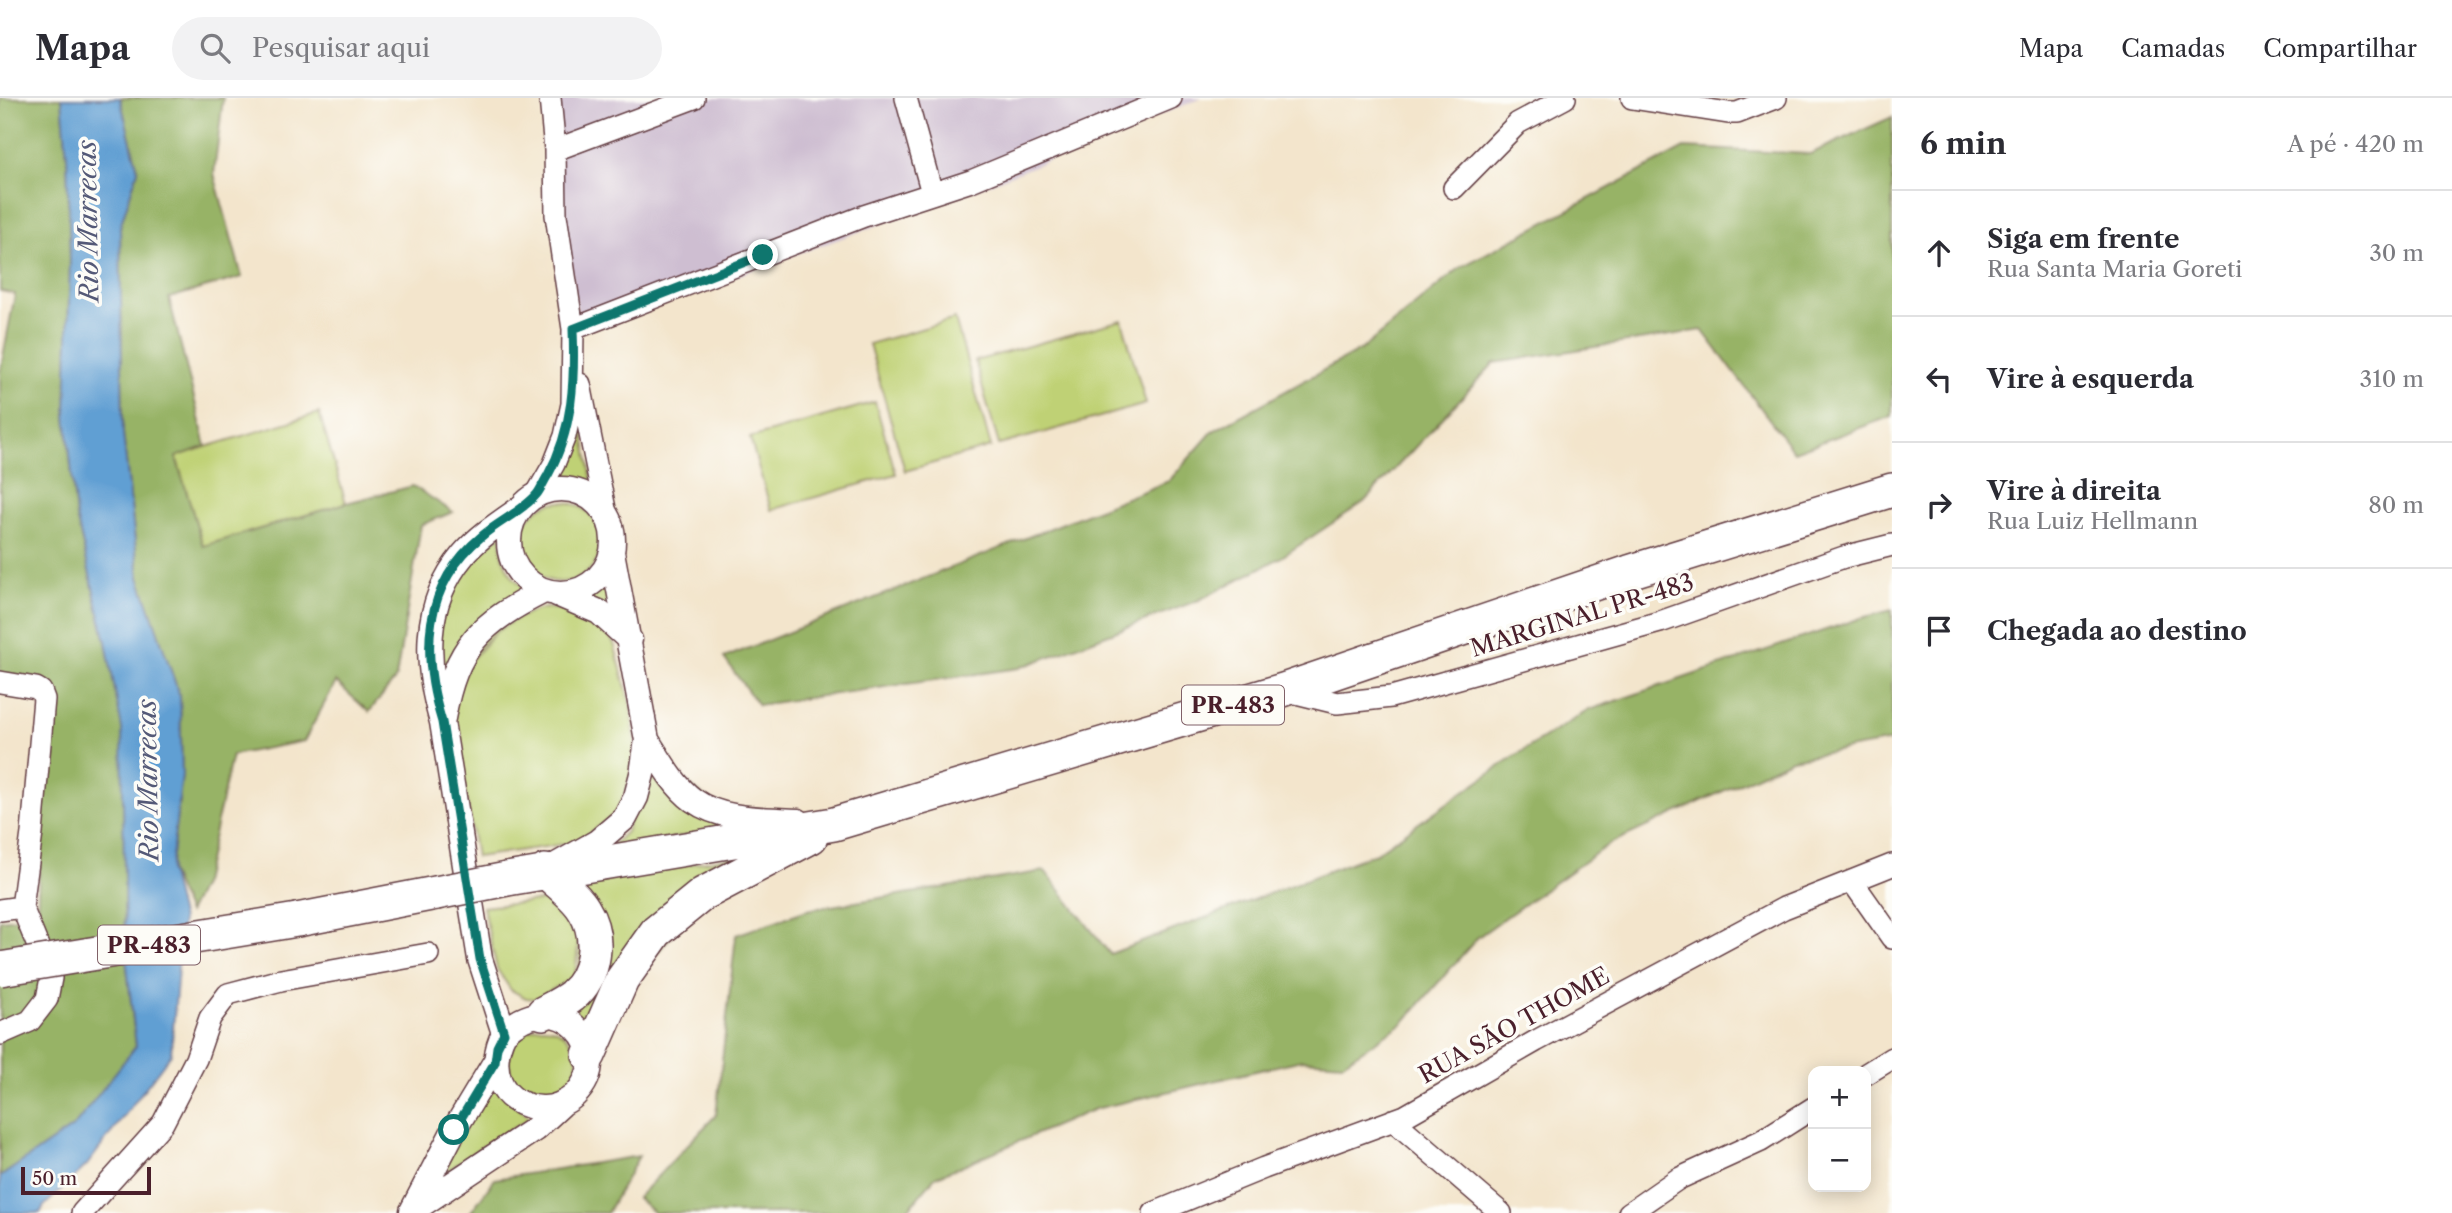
<!DOCTYPE html>
<html lang="pt">
<meta charset="utf-8">
<style>
body{margin:0;font-family:"Libre Caslon Text",serif;background:#f2f2f3;color:#2b2b33}
.controls{position:absolute;right:21px;bottom:21px;display:grid;overflow:hidden;border-radius:14px;box-shadow:0 4px 18px #0003}
.controls button{width:63px;height:63px;display:grid;place-items:center;padding:0;border:0;border-bottom:2px solid #e1e1e2;background:#fff;color:#2b2b33;font:35px sans-serif}
.scale{position:absolute;left:21px;bottom:18px;width:130px;box-sizing:border-box;padding-left:7px;border:4px solid #4a1f2b;border-top:0;font-size:19px;line-height:24px;white-space:nowrap;color:#4a1f2b;-webkit-text-stroke:5px #fdfcf7;paint-order:stroke}
.stop{position:absolute;width:21px;height:21px;margin:-16px;border:5px solid #0f766e;border-radius:50%;background:#fff}
.stop.end{background:#0f766e;border-color:#fff;box-shadow:0 2px 7px #0008}
.list{margin:0;padding:0;list-style:none}
h2{display:flex;justify-content:space-between;align-items:center;height:91px;margin:0;padding:0 28px;font-size:30px}
h2 small{font-size:23px;font-weight:400;color:#7c7c81}
.list li{display:grid;grid-template-columns:46px 1fr auto;gap:21px;align-items:center;box-sizing:border-box;height:126px;padding:0 28px;border-top:2px solid #e1e1e2}
.list b{display:block;font-size:26px;white-space:nowrap}
.list p{margin:0;font-size:23px;white-space:nowrap;color:#7c7c81}
.list em{font-size:23px;font-style:normal;color:#7c7c81}
.icon{flex:none;width:38px;height:38px;fill:none;stroke:currentColor;stroke-width:2;stroke-linecap:round;stroke-linejoin:round}
.map{position:relative;flex:none;width:1892px;height:1115px;overflow:hidden}
header{display:flex;align-items:center;gap:42px;box-sizing:border-box;height:98px;padding:0 35px;background:#fff;border-bottom:2px solid #e1e1e2}
header strong{font-size:33px}
nav{display:flex;gap:38px;margin-inline-start:auto;font-size:24px}
.search{width:490px;height:63px;background:#f2f2f3;display:flex;align-items:center;gap:18px;box-sizing:border-box;padding:0 24px;border-radius:38px;color:#7c7c81;font-size:26px}
main{display:flex}
aside{flex:1;background:#fff}
.map>svg:first-child{display:block}
.industrial{fill:#cebed1}
.green{fill:#bfd174;stroke:#847850;stroke-width:2}
.forest{fill:#97b366;stroke:#706948;stroke-width:2}
.water{fill:#619fd3;stroke:#565f7f;stroke-width:2}
.lines{fill:none;stroke-linecap:round;stroke-linejoin:round}
.minor-casing{stroke:#633d43;stroke-width:24}
.tertiary-casing{stroke:#633d43;stroke-width:27}
.trunk-casing{stroke:#633d43;stroke-width:36}
.minor{stroke:#fff;stroke-width:21}
.tertiary{stroke:#fff;stroke-width:24}
.trunk{stroke:#fff;stroke-width:33}
.trunk-bridge-casing{stroke:#633d43;stroke-width:36;stroke-linecap:butt}
.trunk-bridge{stroke:#fff;stroke-width:33}
.route{stroke:#0f766e;stroke-width:9}
.labels{text-anchor:middle;dominant-baseline:central;stroke-width:7;stroke-linejoin:round;paint-order:stroke}
.shield{fill:#fdfcf7;stroke:#806168;stroke-width:2}
.shield-label{font-size:23px;font-weight:bold;fill:#4a1f2b}
.street-label{font-size:24px;fill:#4a1f2b;stroke:#fdfcf7}
.water-label{font-size:26px;font-style:italic;fill:#545977;stroke:#fdfcf7}
</style>
<header>
<strong>Mapa</strong>
<div class="search"><svg class="icon" aria-label="search" viewBox="0 0 24 24"><circle cx="10" cy="10" r="6"/><path d="M15 15l6 6"/></svg>Pesquisar aqui</div>
<nav><a>Mapa</a><a>Camadas</a><a>Compartilhar</a></nav>
</header>
<main>
<div class="map">
<svg width="1892" height="1115" viewBox="0 0 1892 1115">
<rect width="100%" height="100%" fill="#fdfcf7"/>
<filter id="ink" filterUnits="userSpaceOnUse"><feTurbulence type="fractalNoise" baseFrequency=".0143" numOctaves="2"/><feDisplacementMap in="SourceGraphic" scale="14" xChannelSelector="R" yChannelSelector="G"/><feConvolveMatrix kernelMatrix="1 2 1 2 8 2 1 2 1" color-interpolation-filters="sRGB"/></filter>
<filter id="wash" filterUnits="userSpaceOnUse"><feTurbulence type="fractalNoise" baseFrequency=".00686" numOctaves="4" result="noise"/><feDisplacementMap in="SourceGraphic" scale="28" xChannelSelector="R" yChannelSelector="G"/><feGaussianBlur stdDeviation="1.57" result="paint"/><feColorMatrix in="noise" values="0 0 0 0 0 0 0 0 0 0 0 0 0 0 0 0 0 1.4 0 .05"/><feComposite in="paint" operator="in"/></filter>
<g filter="url(#wash)">
<rect width="100%" height="100%" fill="#f3e5cc"/>
<!-- industrial -->
<path class="industrial" d="M547,0h655l-232,94 -390,140z"/>
<!-- green -->
<path class="green" d="M955,221l36,128 -86,24 -36,-127z
M1122,222l24,84 -147,41 -24,-84z
M875,304l21,72 -125,36 -21,-72z
M579,310l15,84 -20,-8h-21z
M319,315l27,90 -143,44 -27,-91z
M521 444a40 40 0 1 1 80 0a40 40 0 1 1-80 0Z
M502,436c-3,26 7,45 29,58l-94,107 -5,-55 30,-77z
M610,475l14,53 -45,-29 19,-10z
M546,510l25,2 10,4 27,20 6,10 17,62 6,53 -19,53 -40,30 -102,15 -24,-146c3,-16 17,-53 28,-65 17,-17 43,-34 66,-38z
M650,655l91,73 -134,24 19,-18z
M756,754l-20,8 -146,172 -19,-21 8,-8 2,-119z
M559,801l21,20 -5,58 -40,22 -9,-1 -15,-8 -14,-21 -14,-62z
M509 963a34 34 0 1 1 68 0a34 34 0 1 1-68 0Z
M492,983l38,37 -46,27 -48,34z"/>
<!-- forest -->
<path class="forest" d="M0,0h62l5,59 3,103 -4,155 10,101 30,126 17,87 2,220 11,98 -62,79 -74,51v-257l37,-4 11,-228 -48,-10v-306l15,-78 -15,-3z
M120,0h103l-9,76 28,103 -73,21 37,148 -30,11 27,89 143,-43 67,-17 40,26 -32,13 -25,153 -27,34 -33,-30 -32,59 -72,14 -29,128 -15,30 -18,-42 12,-96 -2,-78 -41,-120 -16,-144 -3,-206 18,-57z
M1892,19v299l-98,36 -92,-122 -208,33 -130,139 -84,56 -81,42 -180,68 -261,37 -34,-47 445,-177 44,-50 149,-82 99,-82 223,-119 126,6z
M1892,512v131l-100,18 -183,85 -131,93 -75,86 -60,40 -41,-3 -207,49 -160,68 -30,36h-251l-17,-15 79,-83 20,-180 71,-25 238,-39 65,83 266,-101 137,-96 76,-47 272,-92z
M639,1058l-32,57h-137l25,-34z"/>
<!-- water -->
<path class="water" d="M62,0h58l18,72 -18,57 3,206 16,144 41,120 2,78 -12,96 12,49 -11,134 -84,111 -43,41 -4,7h-40v-36l74,-51 62,-80 -11,-97 -3,-220 -16,-87 -30,-126 -10,-101 4,-155 -3,-103z"/>
</g>
<g filter="url(#ink)">
<g class="lines">
<!-- minor casing -->
<g class="minor-casing">
<path id="minor" d="M906,0l26,95
M1632,0l96,15h9l39,-15
M555,52l139,-52
M1454,90l64,-65 47,-25
M573,231l291,-113 107,-35 200,-83
M580,286l26,130
M536,397l18,-31 11,-28 7,-32 1,-75 -17,-114 -1,-65 -5,-52
M0,584l36,6 5,3 3,8 -12,134 -10,74
M1288,593l49,12 54,-6 269,-75 184,-65 48,-12
M1852,783l40,57
M0,812l22,-3
M0,936l30,-13 17,-22 4,-21 -29,-71
M1866,976l26,-16
M1393,1022l108,93
M82,1115l81,-90 33,-64 14,-41 18,-24 53,-14 147,-26
M1154,1115l110,-45 141,-52 131,-75 248,-133 108,-43
M1629,1115l49,-34 83,-38 52,-33"/>
</g>
<!-- tertiary casing -->
<g class="tertiary-casing">
<path id="tertiary" d="M509 443a52 52 0 1 1 104 0a52 52 0 1 1-104 0Z
M557,496l42,18 31,28
M443,620c13,-72 37,-95 101,-127
M647,642c13,20 26,45 46,60 29,21 70,19 105,21
M558,766l39,-22 28,-24 11,-21 6,-23 5,-34 -35,-188
M504,935c54,-52 115,18 71,62 -9,8 -22,14 -34,13 -43,-3 -54,-42 -37,-75l-24,-74 -38,-237c-17,-58 -20,-118 21,-167 16,-19 38,-33 58,-47
M413,1111l41,-79 41,-68
M412,1113l123,-82 26,-24"/>
</g>
<!-- trunk casing -->
<g class="trunk-casing">
<path id="trunk" d="M507,781l327,-55 449,-134 346,-118 263,-82
M297,822l139,-27
M543,915c9,-5 20,-10 29,-17 24,-20 29,-59 12,-86 -8,-14 -26,-27 -39,-39
M589,957l33,-75 34,-48 47,-38 108,-57"/>
</g>
<!-- minor -->
<use href="#minor" class="minor"/>
<!-- tertiary -->
<use href="#tertiary" class="tertiary"/>
<!-- trunk -->
<use href="#trunk" class="trunk"/>
<!-- trunk-bridge casing -->
<g class="trunk-bridge-casing">
<path id="trunk-bridge" d="M436,795l71,-14
M0,871l297,-49"/>
</g>
<!-- trunk-bridge -->
<use href="#trunk-bridge" class="trunk-bridge"/>
</g>
</g>
<g class="lines" filter="url(#ink)">
<!-- route -->
<path class="route" d="M454,1032l41,-68 2,-15 7,-14 -24,-74 -38,-237c-21,-69 -20,-136 40,-186 16,-14 42,-26 55,-42 4,-5 7,-13 11,-19 25,-46 27,-95 25,-146l190,-74"/>
</g>
<g class="labels">
<!-- shield labels -->
<g class="shield">
<rect x="1182" y="587.5" width="102" height="39" rx="5"/>
<rect x="98" y="827.5" width="102" height="39" rx="5"/>
</g>
<g class="shield-label">
<text x="1233" y="607">PR-483</text>
<text x="149" y="847">PR-483</text>
</g>
<!-- street labels -->
<g class="street-label">
<text transform="translate(1582 517) rotate(-17)">MARGINAL PR-483</text>
<text transform="translate(1514 927) rotate(-29)">RUA SÃO THOME</text>
</g>
<!-- water labels -->
<g class="water-label">
<text transform="translate(88 123) rotate(-91)">Rio Marrecas</text>
<text transform="translate(148 682) rotate(-91)">Rio Marrecas</text>
</g>
</g>
</svg>
<div class="controls">
<button>+</button>
<button>−</button>
</div>
<div class="scale">50 m</div>
<div class="stop" style="left:454px;top:1032px"></div>
<div class="stop end" style="left:763px;top:157px"></div>
</div>
<aside>
<h2>6 min<small>A pé · 420 m</small></h2>
<ul class="list">
<li><svg class="icon" aria-label="ahead" viewBox="0 0 24 24"><path d="M12 20V5M6 11l6-6 6 6"/></svg><div><b>Siga em frente</b><p>Rua Santa Maria Goreti</p></div><em>30 m</em></li>
<li><svg class="icon" aria-label="left" viewBox="0 0 24 24"><path d="M17 20v-9H6M10 6l-5 5 5 5"/></svg><div><b>Vire à esquerda</b></div><em>310 m</em></li>
<li><svg class="icon" aria-label="right" viewBox="0 0 24 24"><path d="M7 20v-9h11M14 6l5 5-5 5"/></svg><div><b>Vire à direita</b><p>Rua Luiz Hellmann</p></div><em>80 m</em></li>
<li><svg class="icon" aria-label="arrive" viewBox="0 0 24 24"><path d="M6 21V4h12l-3 4 3 4H6"/></svg><div><b>Chegada ao destino</b></div></li>
</ul>
</aside>
</main>
